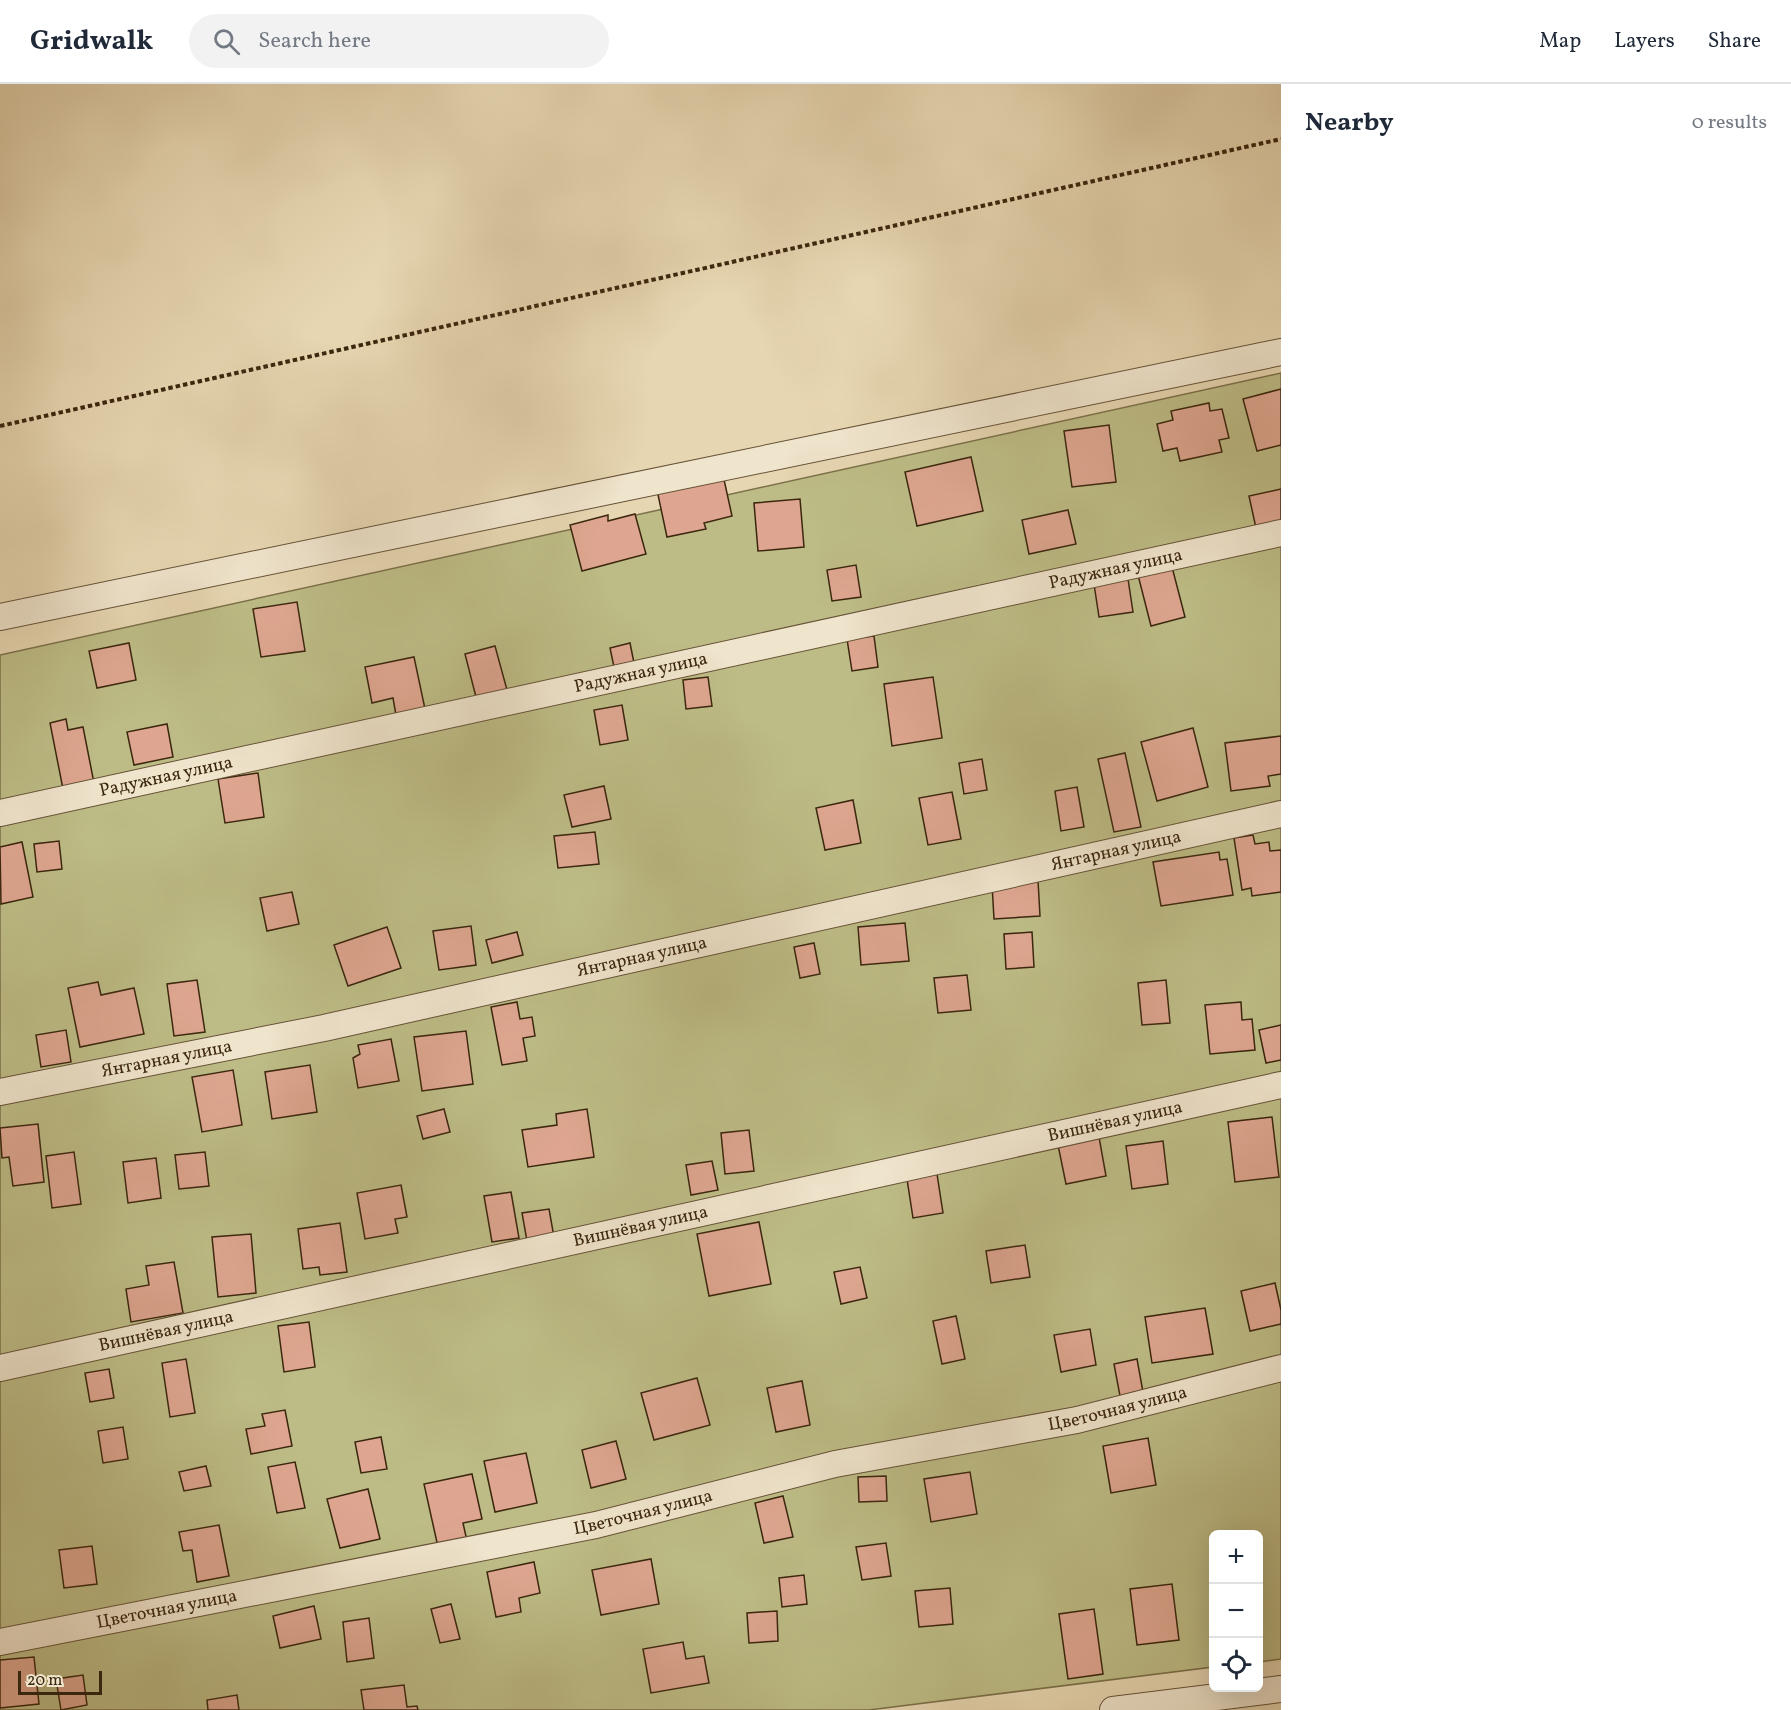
<!DOCTYPE html>
<meta charset="utf-8">
<style>
body{margin:0;font-family:Vollkorn,serif;background:#f2f2f3;color:#1f2937}
.controls{position:absolute;right:18px;bottom:18px;display:grid;overflow:hidden;border-radius:9px;box-shadow:0 6px 24px #0002}
.controls button{width:54px;height:54px;display:grid;place-items:center;padding:0;border:0;border-bottom:2px solid #e0e1e3;background:#fff;color:#1f2937;font:30px sans-serif}
.scale{position:absolute;left:18px;bottom:15px;width:84px;box-sizing:border-box;padding-left:6px;border:3px solid #3b260e;border-top:0;font-size:16px;line-height:21px;white-space:nowrap;color:#3b260e;-webkit-text-stroke:4px #efe4cc;paint-order:stroke}
.list{margin:0;padding:0;list-style:none}
h2{display:flex;justify-content:space-between;align-items:center;height:78px;margin:0;padding:0 24px;font-size:26px}
h2 small{font-size:20px;font-weight:400;color:#747a83}
.icon{flex:none;width:33px;height:33px;fill:none;stroke:currentColor;stroke-width:2;stroke-linecap:round;stroke-linejoin:round}
.map{position:relative;flex:none;width:1281px;height:1626px;overflow:hidden}
header{display:flex;align-items:center;gap:36px;box-sizing:border-box;height:84px;padding:0 30px;background:#fff;border-bottom:2px solid #e0e1e3}
header strong{font-size:28px}
nav{display:flex;gap:33px;margin-inline-start:auto;font-size:21px}
.search{width:420px;height:54px;background:#f2f2f3;display:flex;align-items:center;gap:15px;box-sizing:border-box;padding:0 21px;border-radius:33px;color:#747a83;font-size:22px}
main{display:flex}
aside{flex:1;background:#fff}
.map>svg:first-child{display:block}
.green{fill:#bdbc86;stroke:#7c714a;stroke-width:1.5}
.building{fill:#dea690;stroke:#3b260e;stroke-width:1.5}
.lines{fill:none;stroke-linecap:round;stroke-linejoin:round}
.minor-casing{stroke:#665237;stroke-width:28}
.path{stroke:#3b260e;stroke-width:4;stroke-dasharray:4.5 3;stroke-linecap:butt}
.minor{stroke:#efe4cc;stroke-width:26}
.labels{text-anchor:middle;dominant-baseline:central;stroke-width:6;stroke-linejoin:round;paint-order:stroke}
.street-label{font-size:18px;fill:#3b260e;stroke:#efe4cc}
</style>
<header>
<strong>Gridwalk</strong>
<div class="search"><svg class="icon" aria-label="search" viewBox="0 0 24 24"><circle cx="10" cy="10" r="6"/><path d="M15 15l6 6"/></svg>Search here</div>
<nav><a>Map</a><a>Layers</a><a>Share</a></nav>
</header>
<main>
<div class="map">
<svg width="1281" height="1626" viewBox="0 0 1281 1626">
<rect width="100%" height="100%" fill="#e6d6b1"/>
<filter id="stains"><feTurbulence type="fractalNoise" baseFrequency=".00333" numOctaves="4"/><feColorMatrix values="0 0 0 0 .2 0 0 0 0 .09 0 0 0 0 .02 0 0 0 .5 -.17"/></filter>
<radialGradient id="worn" r=".72"><stop offset=".6" stop-color="#630" stop-opacity="0"/><stop offset="1" stop-color="#630" stop-opacity=".3"/></radialGradient>
<!-- green -->
<path class="green" d="M1281,289v1286l-22,3 -1,-128h-44l-1,133 -344,43h-869v-1055z"/>
<!-- building -->
<path class="building" d="M1281,305v56l-24,6 -14,-52z
M1209,319l1,8 12,-2 7,29 -10,2 3,12 -42,9 -3,-13 -14,3 -6,-27 16,-4 -2,-9z
M1109,341l7,57 -44,5 -8,-56z
M971,373l12,54 -66,15 -12,-54z
M723,391l9,41 -28,7 2,6 -39,8 -10,-47z
M1281,405v34l-25,5 -7,-32z
M800,415l4,48 -46,4 -4,-48z
M1068,426l8,34 -47,10 -7,-34z
M635,430l11,40 -64,17 -12,-46 38,-10v6z
M856,481l5,32 -29,4 -5,-31z
M1172,483l13,50 -34,9 -13,-51z
M1128,495l5,33 -34,5 -5,-33z
M297,518l8,49 -44,6 -8,-48z
M874,552l4,31 -26,4 -5,-32z
M129,559l7,37 -39,8 -8,-37z
M630,559l4,20 -20,4 -4,-19z
M495,562l12,44 -31,7 -11,-43z
M414,573l11,52 -29,6 -3,-17 -21,5 -7,-36z
M708,593l4,29 -26,3 -3,-29z
M933,593l9,61 -50,8 -8,-62z
M622,621l6,35 -28,5 -6,-35z
M66,635l2,11 15,-3 11,56 -31,6 -13,-66z
M167,640l6,33 -39,8 -7,-33z
M1193,644l15,59 -51,14 -16,-59z
M1281,652v38l-13,2 2,10 -39,5 -6,-48z
M1125,669l16,74 -27,5 -16,-73z
M982,675l5,31 -23,4 -5,-31z
M258,689l6,44 -39,6 -7,-44z
M604,702l7,33 -39,8 -8,-32z
M1077,703l7,40 -23,4 -6,-40z
M952,708l9,47 -33,6 -9,-47z
M853,716l8,43 -36,7 -9,-42z
M595,748l4,32 -41,4 -4,-32z
M1253,751l2,9 14,-2 1,9 11,-1v42l-29,4 -1,-8 -9,2 -8,-52z
M59,757l3,28 -25,3 -3,-28z
M22,758l11,55 -32,7 -1,-57z
M1219,768l1,8 7,-1 6,36 -72,11 -8,-44z
M1038,796l2,36 -46,3 -2,-35z
M292,808l7,32 -32,7 -7,-33z
M905,839l4,38 -48,4 -3,-38z
M471,842l5,39 -37,5 -6,-39z
M387,843l14,41 -53,18 -14,-41z
M517,848l6,23 -31,8 -6,-23z
M1032,848l2,35 -28,2 -2,-35z
M814,859l6,31 -20,4 -6,-31z
M967,891l4,35 -33,3 -4,-35z
M197,896l8,52 -31,4 -7,-52z
M1166,896l4,43 -28,2 -4,-42z
M98,898l3,13 33,-7 10,46 -64,13 -12,-59z
M517,918l3,17 12,-2 3,19 -12,2 4,23 -25,4 -11,-58z
M1241,918l1,18 10,-1 3,31 -45,4 -5,-49z
M1281,941v35l-15,3 -7,-33z
M66,946l5,32 -30,5 -5,-32z
M466,947l7,53 -51,7 -8,-54z
M391,955l8,42 -41,7 -5,-30 7,-4 -2,-9z
M310,981l7,47 -45,7 -7,-47z
M233,986l9,55 -40,7 -10,-55z
M444,1025l6,23 -27,7 -6,-23z
M587,1025l7,48 -66,10 -6,-37 35,-5 -1,-11z
M1272,1033l7,60 -44,5 -7,-60z
M38,1040l6,58 -31,4 -4,-29 -7,1 -2,-30z
M749,1046l5,41 -29,3 -4,-41z
M1099,1053l7,39 -40,8 -8,-39z
M1163,1057l5,43 -36,5 -6,-43z
M74,1068l7,52 -29,4 -6,-52z
M205,1068l4,34 -30,3 -4,-34z
M156,1074l5,40 -33,5 -5,-41z
M712,1077l6,29 -27,5 -5,-30z
M937,1090l6,39 -30,5 -6,-39z
M401,1101l6,32 -12,2 3,14 -33,6 -8,-46z
M511,1108l8,46 -27,4 -8,-46z
M549,1125l5,28 -27,4 -5,-28z
M759,1138l12,62 -62,12 -12,-62z
M340,1139l7,49 -27,3 -1,-8 -16,2 -5,-40z
M251,1150l5,59 -38,4 -6,-60z
M1025,1161l5,32 -39,6 -5,-32z
M174,1178l9,51 -52,9 -5,-33 23,-4 -3,-19z
M860,1183l7,31 -26,6 -7,-32z
M1275,1199l6,27v14l-31,7 -9,-40z
M1205,1224l8,46 -61,9 -7,-46z
M956,1232l9,43 -23,5 -9,-43z
M309,1238l6,45 -31,5 -6,-46z
M1090,1245l6,36 -35,7 -7,-37z
M186,1275l9,54 -25,4 -8,-54z
M1137,1275l6,33 -23,4 -6,-32z
M109,1285l5,29 -24,4 -5,-29z
M697,1294l13,47 -56,15 -13,-47z
M802,1297l8,44 -34,7 -9,-44z
M285,1326l7,36 -41,8 -5,-25 19,-3 -3,-12z
M123,1343l5,32 -25,4 -5,-32z
M381,1353l6,32 -26,4 -6,-31z
M1148,1354l8,47 -45,8 -8,-47z
M616,1357l10,38 -35,9 -9,-38z
M526,1369l11,50 -42,9 -11,-51z
M295,1378l10,46 -28,5 -9,-46z
M206,1382l5,20 -27,5 -5,-19z
M970,1388l7,42 -46,8 -7,-43z
M472,1390l10,45 -19,4 4,18 -29,6 -14,-63z
M886,1392l1,25 -28,1 -1,-25z
M368,1405l12,50 -40,9 -13,-49z
M783,1412l10,41 -29,6 -9,-40z
M219,1441l10,51 -32,6 -5,-32 -9,1 -4,-19z
M886,1459l5,33 -29,4 -6,-33z
M92,1462l5,38 -33,4 -5,-38z
M651,1475l8,45 -58,11 -9,-45z
M534,1478l6,31 -21,5 2,14 -25,5 -9,-45z
M804,1491l3,29 -25,3 -3,-29z
M1172,1500l7,56 -42,5 -7,-56z
M950,1504l3,36 -34,3 -4,-36z
M451,1520l9,35 -20,4 -9,-34z
M314,1522l7,33 -41,9 -7,-32z
M1094,1525l9,65 -35,5 -9,-65z
M777,1527l1,30 -29,2 -2,-30z
M369,1534l5,40 -27,4 -4,-40z
M683,1558l3,17 18,-3 5,27 -58,10 -8,-44z
M34,1573l5,47 -39,4v-48z
M83,1591l4,30 -26,5 -5,-31z
M404,1601l3,22 10,-1 1,4h-54l-3,-20z
M237,1611l2,15h-31l-1,-10z"/>
<g class="lines">
<!-- minor casing -->
<g class="minor-casing">
<g id="minor">
<path d="M0,533l1281,-265"/>
<path id="s1" d="M0,729l1281,-280"/>
<path id="s2" d="M0,1008l324,-64 957,-214"/>
<path id="s3" d="M0,1284l1281,-283"/>
<path id="s4" d="M0,1558l596,-117 239,-61 242,-44 204,-52"/>
<path d="M1113,1626l168,-21"/>
</g>
</g>
<!-- path -->
<path class="path" d="M0,342l1281,-287"/>
<!-- minor -->
<use href="#minor" class="minor"/>
</g>
<g class="labels">
<!-- street labels -->
<g class="street-label">
<text stroke="none"><textPath href="#s1" startOffset="1142">Радужная улица</textPath></text>
<text stroke="none"><textPath href="#s1" startOffset="656">Радужная улица</textPath></text>
<text stroke="none"><textPath href="#s1" startOffset="170">Радужная улица</textPath></text>
<text stroke="none"><textPath href="#s2" startOffset="1142">Янтарная улица</textPath></text>
<text stroke="none"><textPath href="#s2" startOffset="656">Янтарная улица</textPath></text>
<text stroke="none"><textPath href="#s2" startOffset="170">Янтарная улица</textPath></text>
<text stroke="none"><textPath href="#s3" startOffset="1142">Вишнёвая улица</textPath></text>
<text stroke="none"><textPath href="#s3" startOffset="656">Вишнёвая улица</textPath></text>
<text stroke="none"><textPath href="#s3" startOffset="170">Вишнёвая улица</textPath></text>
<text stroke="none"><textPath href="#s4" startOffset="1142">Цветочная улица</textPath></text>
<text stroke="none"><textPath href="#s4" startOffset="656">Цветочная улица</textPath></text>
<text stroke="none"><textPath href="#s4" startOffset="170">Цветочная улица</textPath></text>
</g>
</g>
<rect width="100%" height="100%" filter="url(#stains)"/>
<rect width="100%" height="100%" fill="url(#worn)"/>
</svg>
<div class="controls">
<button>+</button>
<button>−</button>
<button><svg class="icon" aria-label="locate" viewBox="0 0 24 24"><circle cx="12" cy="12" r="6"/><path d="M12 2v4M12 18v4M2 12h4M18 12h4"/></svg></button>
</div>
<div class="scale">20 m</div>
</div>
<aside>
<h2>Nearby<small>0 results</small></h2>
<ul class="list">
</ul>
</aside>
</main>
